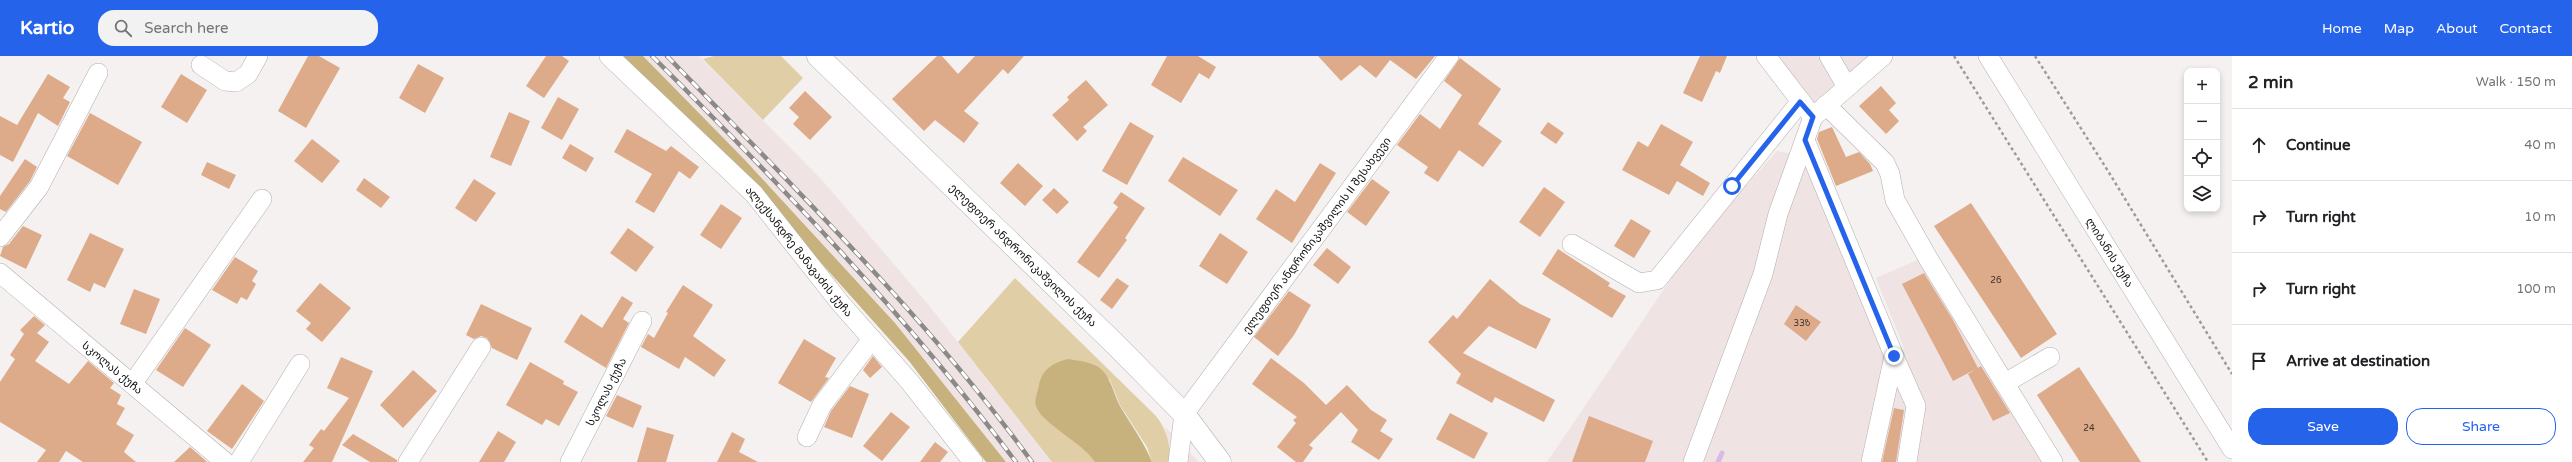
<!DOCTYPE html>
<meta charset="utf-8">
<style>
body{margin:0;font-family:"Varela Round","Noto Sans Georgian",sans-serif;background:#f2f2f2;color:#202124}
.controls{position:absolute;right:12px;top:12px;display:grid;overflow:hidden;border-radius:8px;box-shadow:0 2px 6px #0003}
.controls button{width:36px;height:36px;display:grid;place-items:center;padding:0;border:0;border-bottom:1px solid #e0e0e0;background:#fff;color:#202124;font:20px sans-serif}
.stop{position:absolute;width:12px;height:12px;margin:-9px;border:3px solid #2563eb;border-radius:50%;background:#fff}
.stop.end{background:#2563eb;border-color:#fff;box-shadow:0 1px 4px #0008}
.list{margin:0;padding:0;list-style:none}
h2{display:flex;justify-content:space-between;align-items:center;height:52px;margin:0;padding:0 16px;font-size:17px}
h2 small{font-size:13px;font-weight:400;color:#757577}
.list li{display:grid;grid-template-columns:26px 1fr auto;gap:12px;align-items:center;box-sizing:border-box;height:72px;padding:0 16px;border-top:1px solid #e0e0e0}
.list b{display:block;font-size:15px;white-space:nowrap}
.list em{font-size:13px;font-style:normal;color:#757577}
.actions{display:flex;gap:8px;padding:12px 16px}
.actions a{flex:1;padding:9px 0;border:1px solid #2563eb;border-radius:16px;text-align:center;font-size:14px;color:#2563eb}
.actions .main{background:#2563eb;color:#fff}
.icon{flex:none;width:22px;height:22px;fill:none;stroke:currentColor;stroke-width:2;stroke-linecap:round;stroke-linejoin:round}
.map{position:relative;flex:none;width:2232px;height:406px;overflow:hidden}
header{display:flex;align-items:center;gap:24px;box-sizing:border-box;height:56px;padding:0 20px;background:#2563eb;color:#fff}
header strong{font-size:19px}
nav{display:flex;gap:22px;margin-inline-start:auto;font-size:14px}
.search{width:280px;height:36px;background:#f2f2f2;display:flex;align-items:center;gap:10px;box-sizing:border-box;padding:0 14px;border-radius:16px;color:#757577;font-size:15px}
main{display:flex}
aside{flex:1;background:#fff}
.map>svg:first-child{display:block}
.built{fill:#efe3e3}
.green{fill:#dfcea6}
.forest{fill:#c7b27d}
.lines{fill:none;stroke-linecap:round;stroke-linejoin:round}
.stream{stroke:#d7b9ea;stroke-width:5}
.building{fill:#ddab8a}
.minor-casing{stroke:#b3afaf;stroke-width:20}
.major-casing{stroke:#b3afaf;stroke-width:23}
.path{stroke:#9d9b9a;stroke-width:2.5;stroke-dasharray:3 3;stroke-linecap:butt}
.minor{stroke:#fff;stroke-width:19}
.major{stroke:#fff;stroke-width:22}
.rail-casing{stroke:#8c8a89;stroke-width:4.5}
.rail{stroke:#fff;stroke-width:3;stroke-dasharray:9;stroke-linecap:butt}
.route{stroke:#2563eb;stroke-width:5}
.labels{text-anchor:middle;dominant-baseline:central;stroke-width:3;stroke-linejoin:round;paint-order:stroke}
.number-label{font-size:9px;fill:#42352d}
.street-label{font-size:11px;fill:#0f0e0e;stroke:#fff}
</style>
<header>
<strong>Kartio</strong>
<div class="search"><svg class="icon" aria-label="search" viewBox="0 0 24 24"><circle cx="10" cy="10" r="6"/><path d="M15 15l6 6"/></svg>Search here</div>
<nav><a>Home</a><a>Map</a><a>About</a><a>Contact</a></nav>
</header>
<main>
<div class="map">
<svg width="2232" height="406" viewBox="0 0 2232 406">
<rect width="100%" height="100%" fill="#f4f1f0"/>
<!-- built -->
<path class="built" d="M643,0h56l123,124 105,123 125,159h-46l-111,-139 -150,-163z
M1775,0h97l-52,47 -12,-2z
M1777,95l32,6 78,209 21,-8 -32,-80 46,-20 123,204h-498l151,-223z
M1164,370l35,36h-28l-1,-15z"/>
<!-- green -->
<path class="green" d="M714,0h67l22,22 -40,42 -60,-61z
M1015,222l141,138c11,14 14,28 15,46h-19l-5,-15 -27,-42 -10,-25 -17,-16 -24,-5 20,93 6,10h-43l-94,-120z"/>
<!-- forest -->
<path class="forest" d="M619,0h24l102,104 150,163 111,139h-20l-77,-101 -147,-164z
M1069,303c11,2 26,3 34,12 9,10 11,24 17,35 11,19 24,36 32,56h-57c-13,-20 -53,-38 -59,-56 -2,-6 2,-15 3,-21 3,-16 15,-23 30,-26z"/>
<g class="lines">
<!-- stream -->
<path class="stream" d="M1718,406l4,-9"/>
</g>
<!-- building -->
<path class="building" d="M308,0h11l21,12 -34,60 -28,-17z
M546,0h16l7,5 -25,37 -18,-12z
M937,0h5l16,18 17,-18h49l-16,18 -5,-5 -39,42 15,12 -15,20 -29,-23 -11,11 -32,-32z
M1167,0h31l18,11 -7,12 -10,-6 -18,30 -30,-18z
M1318,0h117l-19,23 -26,-19 -14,18 -16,-13 -19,16z
M1700,0h27l-7,17 -4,-2 -14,31 -19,-9z
M1460,2l41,31 -23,35 24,17 -19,26 -24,-17 -21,32 -14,-9 4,-6 -31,-22 23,-31 20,15 22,-34 -18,-14z
M418,8l26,14 -19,35 -26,-15z
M48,18l22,13 -7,11 7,4 -12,24 -20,-13 -25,49 -13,-7v-39l17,9z
M181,18l26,16 -20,33 -26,-16z
M1086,24l22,25 -25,22 4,4 -10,10 -25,-26 17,-15 -2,-3z
M1881,30l15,17 -7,7 10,11 -13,13 -27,-28z
M805,35l27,26 -22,23 -17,-16 6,-7 -10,-9z
M558,41l21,12 -17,31 -21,-12z
M509,56l21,9 -19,45 -21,-9z
M90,57l52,29 -24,43 -51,-29z
M1130,66l24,14 -27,49 -25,-14z
M1548,66l16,11 -8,11 -16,-11z
M1661,68l32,18 -13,23 30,18 -7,13 -26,-15 -8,14 -47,-25 16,-29 10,6z
M1832,71l14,30 13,-5 11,12 3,7 -37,15 -19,-47 2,-7z
M627,73l39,22 5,-5 28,21 -9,12 -11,-8 -25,42 -19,-11 17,-28 -38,-22z
M312,83l28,22 -18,22 -28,-22z
M570,88l24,14 -8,14 -24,-14z
M1183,101l55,33 -18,26 -52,-35z
M25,103l12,8 -7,14 -24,31 -6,-3v-13z
M207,106l29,13 -7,14 -28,-14z
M1018,107l25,23 -18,20 -25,-23z
M1320,107l16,10 -44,70 -36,-24 20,-30 19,13z
M364,122l26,19 -9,11 -25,-18z
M474,123l22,14 -20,29 -21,-14z
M1372,123l18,13 -24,34 -19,-14z
M1544,131l21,15 -25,35 -21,-15z
M1054,132l15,14 -12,12 -15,-14z
M1121,136l24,16 -20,30 2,2 -28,38 -22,-16 41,-55 -5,-4z
M1971,147l86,131 -36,24 -87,-132z
M721,148l21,14 -21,31 -21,-14z
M1631,163l20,12 -17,27 -20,-12z
M23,170l19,9 -16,34 -26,-13 3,-9 6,-3z
M628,172l26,19 -18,25 -26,-19z
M90,177l34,16 -19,39 -11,-5 -4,9 -23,-12z
M1220,177l28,19 -21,32 -28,-18z
M1327,192l24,19 -13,17 -25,-19z
M1558,193l52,34 -2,3 18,10 -14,22 -70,-44z
M235,201l23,14 -6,10 4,3 -9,16 -6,-3 -4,7 -25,-14z
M1924,217l29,47 25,48 -25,13 -51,-97z
M1117,222l12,8 -17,23 -12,-9z
M1490,223l30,25 31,15 -15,30 -47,-23 -26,27 92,47 -11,22 -49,-25 -3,6 -36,-20 5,-9 -33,-32 25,-27 4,4z
M320,227l31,25 -29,34 -16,-13 5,-6 -15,-12z
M683,229l30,20 -20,31 33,24 -12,17 -29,-20 -6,12 -38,-22 7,-13 6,4 14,-25 -2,-1z
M134,233l26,10 -14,35 -26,-10z
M1289,235l22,14 -17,30 -16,21 -24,-19z
M622,240l11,7 -10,16 6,4 -23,45 -42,-26 17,-28 21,14z
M481,248l51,24 -15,32 -25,-12 -5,-10 -6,-2 -7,3 -8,-4z
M1796,249l25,17 -15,19 -22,-17z
M34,260l11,9 -8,8 12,9 -14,19 34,23 19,-23 26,22 -4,5 11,7 -4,9 8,4 -9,16 18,11 -10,17 12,10h-53l-17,-11 -7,11h-22l9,-12 -46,-28v-40l15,-23 -5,-4 14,-21 -4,-4z
M185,272l26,17 -28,42 -27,-17z
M804,283l32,19 -11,19 4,1 -18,24 -33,-19z
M873,300l9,11 -12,11 -7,-8z
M341,301l32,14 -41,91h-29l11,-14 -5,-3 12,-16 3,2 25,-33 -22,-10z
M1271,302l33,25 22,22 21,-20 24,25 16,10 -7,11 13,8 -14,21 -28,-18 7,-12 -17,-18 -32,33 4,3 -10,14h-7l-19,-15 19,-24 -3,-3 4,-3 -45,-33z
M530,306l34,19 -1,3 15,8 -19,34 -13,-7 -4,6 -36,-20z
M1981,310l29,47 -17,8 -25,-47z
M2079,311l62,95h-61l-43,-67z
M413,314l24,21 -34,37 -23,-23z
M242,328l22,17 -32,48 -25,-18z
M850,330l19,8 -17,44 -28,-11 7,-16z
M617,339l25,11 -9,22 -27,-12z
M1894,352l10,2 -8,52h-14z
M891,356l19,15 -28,34 -19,-15z
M1450,357l38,20 -14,26 -38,-20z
M1589,360l64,25 -8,21h-73z
M647,371l27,8 -8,27h-29z
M498,375l18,11 -12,20h-25z
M732,376l13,7 -6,13 19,10h-41z
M353,378l44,26v2h-27l-28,-17z
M935,386l13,10 -8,10h-20z
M190,391l15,13 2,2h-33z"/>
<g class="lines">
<!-- minor casing -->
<g class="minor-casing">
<g id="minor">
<path id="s1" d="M609,0l145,138 87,110 68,77 64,81"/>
<path d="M1766,0l47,61 70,-61"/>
<path d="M1829,0l18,31"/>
<path id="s2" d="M1988,0l244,393"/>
<path d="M201,9l24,16 11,1 12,-8 10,-18"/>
<path d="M1826,49l59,58 5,11 5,26 34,60 124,202"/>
<path d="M1805,84l89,216 -23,106"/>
<path d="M0,181l39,-50 59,-114"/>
<path d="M1572,188l67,39 18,-3 144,-179"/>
<path id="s3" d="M0,217l225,189"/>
<path d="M1894,300l22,50 -9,56"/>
<path d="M133,327l129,-184"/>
<path d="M2005,327l45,-26"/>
<path d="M807,381l15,-32 50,-66"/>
<path d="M239,406l61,-98"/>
<path d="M408,406l73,-115"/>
<path id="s4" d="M570,406l72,-141"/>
<path id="s5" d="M1178,406l6,-48 265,-358"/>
<path d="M1693,406l70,-188 15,-60 35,-97"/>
</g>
</g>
<!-- major casing -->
<g class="major-casing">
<g id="major">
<path id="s6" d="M818,0l297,288 69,70 36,48"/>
</g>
</g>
<!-- path -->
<path class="path" d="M1954,0l254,406
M2035,0l73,115 124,203"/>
<!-- minor -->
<use href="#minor" class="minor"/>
<!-- major -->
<use href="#major" class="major"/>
<!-- rail casing -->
<g class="rail-casing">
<path id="rail" d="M652,0c129,129 255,260 364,406
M667,0c126,131 258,259 365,406"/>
</g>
<!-- rail -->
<use href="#rail" class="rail"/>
</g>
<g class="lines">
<!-- route -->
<path class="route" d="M1732,130l68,-84 13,15 -8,23 89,216"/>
</g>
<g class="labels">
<!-- number labels -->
<g class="number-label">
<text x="1996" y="224">26</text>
<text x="1802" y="267">33ზ</text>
<text x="2089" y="372">24</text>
</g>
<!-- street labels -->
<g class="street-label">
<text stroke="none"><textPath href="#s5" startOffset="271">ელეფთერ ანდრონიკაშვილის II შესახვევი</textPath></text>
<text stroke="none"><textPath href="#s1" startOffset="273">ალექსანდრე მანაგაძის ქუჩა</textPath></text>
<text stroke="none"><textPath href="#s2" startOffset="231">ლიბანის ქუჩა</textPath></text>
<text stroke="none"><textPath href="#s6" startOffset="286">ელეფთერ ანდრონიკაშვილის ქუჩა</textPath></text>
<text stroke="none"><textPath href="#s3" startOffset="147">სკოლას ქუჩა</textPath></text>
<text stroke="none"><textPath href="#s4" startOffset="79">სკოლას ქუჩა</textPath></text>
</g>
</g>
</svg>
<div class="controls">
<button>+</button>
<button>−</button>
<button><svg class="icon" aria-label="locate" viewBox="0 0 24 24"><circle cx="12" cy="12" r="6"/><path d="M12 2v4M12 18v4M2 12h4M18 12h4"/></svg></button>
<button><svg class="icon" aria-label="layers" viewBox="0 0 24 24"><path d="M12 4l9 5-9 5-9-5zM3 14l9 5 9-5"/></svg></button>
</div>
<div class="stop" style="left:1732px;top:130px"></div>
<div class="stop end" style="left:1894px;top:300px"></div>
</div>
<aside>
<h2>2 min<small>Walk · 150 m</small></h2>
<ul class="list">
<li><svg class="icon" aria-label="ahead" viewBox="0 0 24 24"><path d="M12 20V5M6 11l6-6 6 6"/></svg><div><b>Continue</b></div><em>40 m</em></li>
<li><svg class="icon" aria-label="right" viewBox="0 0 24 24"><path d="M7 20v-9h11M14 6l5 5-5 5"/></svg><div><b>Turn right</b></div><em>10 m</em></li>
<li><svg class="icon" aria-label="right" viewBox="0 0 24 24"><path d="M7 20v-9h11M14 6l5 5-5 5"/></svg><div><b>Turn right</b></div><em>100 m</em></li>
<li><svg class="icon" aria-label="arrive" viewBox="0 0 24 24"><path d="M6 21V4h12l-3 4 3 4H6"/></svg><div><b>Arrive at destination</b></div></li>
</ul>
<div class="actions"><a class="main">Save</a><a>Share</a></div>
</aside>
</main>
